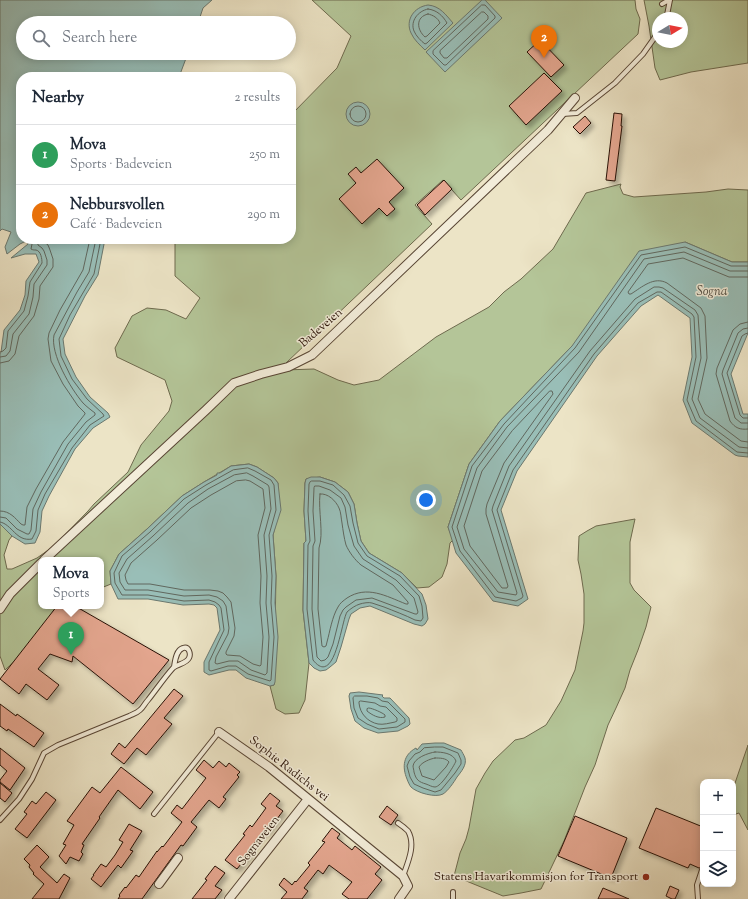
<!DOCTYPE html>
<meta charset="utf-8">
<style>
body{margin:0;font-family:"Sorts Mill Goudy",serif;background:#f2f2f3;color:#1f2937}
.controls{position:absolute;right:12px;bottom:12px;display:grid;overflow:hidden;border-radius:8px;box-shadow:0 2px 10px #0003}
.controls button{width:36px;height:36px;display:grid;place-items:center;padding:0;border:0;border-bottom:1px solid #e0e1e3;background:#fff;color:#1f2937;font:20px sans-serif}
.compass{position:absolute;left:652px;top:12px;width:36px;height:36px;border-radius:50%;background:#fff;box-shadow:0 2px 10px #0003;rotate:80deg}
.you{position:absolute;left:426px;top:500px;width:14px;height:14px;margin:-10px;border:3px solid #fff;border-radius:50%;background:#1a73e8;box-shadow:0 0 0 6px #1a73e833}
.badge{display:grid;place-items:center;width:26px;height:26px;border-radius:50%;background:#0f766e;color:#fff;font-size:13px;font-weight:700}
.pin{position:absolute;translate:-50% -33px;filter:drop-shadow(0 1px 2px #0008)}
.pin::after{content:'';position:absolute;top:21px;width:14px;height:12px;background:inherit;clip-path:polygon(0 0,100% 0,50% 100%)}
.popup{position:absolute;left:38px;top:557px;width:66px;height:52px;box-sizing:border-box;display:grid;place-content:center;border-radius:8px;background:#fff;filter:drop-shadow(0 1px 3px #0005);font-size:13px;white-space:nowrap;color:#747a83}
.popup b{font-size:15px;color:#1f2937}
.popup::after{content:'';position:absolute;left:50%;top:100%;margin-left:-8px;border:8px solid transparent;border-top-color:#fff}
.list{margin:0;padding:0;list-style:none}
h2{display:flex;justify-content:space-between;align-items:center;height:52px;margin:0;padding:0 16px;font-size:17px}
h2 small{font-size:13px;font-weight:400;color:#747a83}
.list li{display:grid;grid-template-columns:26px 1fr auto;gap:12px;align-items:center;box-sizing:border-box;height:60px;padding:0 16px;border-top:1px solid #e0e1e3}
.list b{display:block;font-size:15px;white-space:nowrap}
.list p{margin:0;font-size:13px;white-space:nowrap;color:#747a83}
.list em{font-size:13px;font-style:normal;color:#747a83}
.icon{flex:none;width:22px;height:22px;fill:none;stroke:currentColor;stroke-width:2;stroke-linecap:round;stroke-linejoin:round}
.map{position:relative;flex:none;width:748px;height:899px;overflow:hidden}
.search{position:absolute;background:#fff;box-shadow:0 2px 10px #0003;left:16px;top:16px;width:280px;height:44px;display:flex;align-items:center;gap:10px;box-sizing:border-box;padding:0 14px;border-radius:22px;color:#747a83;font-size:15px}
.panel{position:absolute;background:#fff;box-shadow:0 2px 10px #0003;left:16px;top:72px;width:280px;height:172px;border-radius:16px}
.map>svg:first-child{display:block}
.green{fill:#b4c598;stroke:#6e6a4e;fill-rule:evenodd}
.water{fill:#99beb7;stroke:#6b786f}
.lines{fill:none;stroke-linecap:round;stroke-linejoin:round}
.shore{stroke:#60675e;stroke-width:1}
.building{fill:#e4a68f;stroke:#271004;filter:url(#shadow)}
.service-casing{stroke:#584534;stroke-width:6}
.minor-casing{stroke:#584534;stroke-width:10}
.service{stroke:#f3edda;stroke-width:4}
.minor{stroke:#f3edda;stroke-width:8}
.poi-dot{fill:#8f2418;stroke:#f3edda;stroke-width:1.5}
.labels{text-anchor:middle;dominant-baseline:central;stroke-width:3;stroke-linejoin:round;paint-order:stroke}
.street-label{font-size:12px;fill:#271004;stroke:#f3edda}
.poi-label{font-size:12px;fill:#271004;stroke:#f3edda;text-anchor:end}
.water-label{font-size:13px;font-style:italic;fill:#4f4d43;stroke:#f3edda}
</style>
<div class="map">
<svg width="748" height="899" viewBox="0 0 748 899">
<defs>
<filter id="shadow"><feDropShadow dx="3.5" dy="3.5" stdDeviation="2" flood-color="#0004"/></filter>
</defs>
<rect width="100%" height="100%" fill="#ece4c6"/>
<filter id="stains"><feTurbulence type="fractalNoise" baseFrequency=".005" numOctaves="4"/><feColorMatrix values="0 0 0 0 .2 0 0 0 0 .09 0 0 0 0 .02 0 0 0 .5 -.17"/></filter>
<radialGradient id="worn" r=".72"><stop offset=".6" stop-color="#630" stop-opacity="0"/><stop offset="1" stop-color="#630" stop-opacity=".3"/></radialGradient>
<!-- green -->
<path class="green" d="M312,0h323l1,9 4,10 -2,15 -177,166 -18,-20 -28,25 17,19 -146,139 -2,7 30,-1 24,11 16,5 25,-5 57,-43 53,-30 15,-15 17,-13 32,-30 33,-56 35,-9 -1,3 3,7 11,3 72,-5 22,-3 20,1v72h-16l-47,-20 -113,104 -72,75 -31,43 -21,63 5,13 -3,3 -3,21 -5,13 -13,10 -12,1 -15,-15 -33,-20 -8,-12 -4,-18 -3,-19 -6,-12 -13,-10 -15,-5 -14,2 -1,4 -1,28 2,30 -2,2 -1,67 6,53 -4,37 -6,13 -14,1 -9,-5 -6,-23 4,-1 2,-109 -3,-41 3,-12 2,-40 -4,-5 -17,-11 -8,-3 -18,2 -27,16 -22,14 -35,33 -28,25 -9,17 1,13 -10,4v-28h-60v46h33l-69,64 -5,-14v-132l12,12 -3,4 -5,15 3,14h5l25,-11 17,-12 34,-35 6,-7 34,-32 13,-27 28,-34 3,-10 -7,-21 -48,-23 -2,-9 17,-32 15,-8 19,2 20,9 14,-21 -25,-22v-37h116v-124l46,-47 14,-32z
M644,0h104v63l-57,9 -31,8 -5,-12 -6,-42zM658,18h24v24h-24z
M635,519l-5,23v41l4,7 17,17 -5,20 -8,23 -8,20 -5,18 -9,20 -8,17 -13,40 -10,22 -21,54 -23,48 -20,4 -18,3 -49,-20 6,-23 6,-14 3,-11 7,-39 9,-16 8,-12 22,-21 9,-2 22,-13 15,-24 14,-31 8,-39 1,-8v-29l-3,-20 -3,-14 1,-24 8,-5 9,-5z
M748,745v85l-9,-17 -6,2v-26z"/>
<!-- water -->
<path class="water" d="M0,0h212l-9,8 -5,15h-175v30h165l-9,24h-158v162h84l-7,36 -13,21 -22,43 2,15 11,23 14,20 18,16 2,4 -17,11 -18,21 -26,47 -7,15 -2,21 -5,11 -10,1 -13,-8 -12,-12v-170l1,-2 3,-22 16,-20 5,-15 1,-14 13,-19 -3,-8h-11l-14,4 17,-14v-4l-8,4 -13,10 -2,-7 6,-15 -9,-3 -2,2z
M482,0h3l17,18 -57,54 -19,-20z
M428,5c12,1 18,10 25,18l-28,27c-5,-5 -11,-10 -14,-17 -6,-13 3,-26 17,-28z
M346 114a12 12 0 1 1 24 0a12 12 0 1 1-24 0Z
M685,242l47,20h16v71l-17,41 12,40h5v43l-10,-1 -3,-1 -43,-32 -9,-23 9,-43 -2,-39 -32,-23 -17,11 -44,50 -80,115 -16,39 27,89 -10,7 -25,-5 -37,-48 -8,-26 21,-63 31,-43 72,-75 67,-95z
M249,464l8,3 17,11 4,5 3,27 -8,25 3,41 -1,27 3,34 -3,45 -1,3 -4,1 -24,-8 -10,-8h-7l-20,5 -5,-3v-10l16,-32 -3,-22 -3,-3 -5,-1 -26,1 -35,-6h-30l-7,-15 -1,-13 9,-17 28,-25 35,-33 22,-14 13,-7v-2h3l11,-7z
M311,477h9l15,5 13,10 6,12 3,19 4,18 8,12 33,20 20,21 4,11 2,14 -3,5 -3,2 -8,-2 -44,-18 -10,2 -9,6 -2,5 -8,28 -5,15 -6,5 -4,3 -6,1 -6,-3 -5,-5 -6,-53 1,-67 2,-2 -2,-30 1,-28 1,-4z
M359,692l24,3 -1,1 2,2h6l19,20 1,6 -2,2 -10,5 -20,2 -14,-5 -9,-7 -4,-12 -2,-13 1,-3z
M435,743h9l17,7c1,2 3,5 4,8 2,7 -4,14 -8,19 -3,5 -9,14 -14,17 -7,4 -26,-1 -32,-7 -1,-1 -3,-5 -4,-8 -5,-12 -4,-24 9,-31l1,2 5,-6z"/>
<g class="lines">
<!-- shore -->
<path class="shore" d="M482,5h3l10,11v2l-49,47h-2l-11,-11v-3z
M428,9c9,1 15,7 19,14l-20,20 -2,1c-4,-3 -9,-8 -11,-13 -4,-10 4,-20 14,-22z
M482,12h2l4,4v3l-41,39h-3l-4,-5v-2z
M428,14c5,1 10,4 12,9l-13,13 -2,1c-8,-7 -10,-20 3,-23z
M350 114a8 8 0 1 1 16 0a8 8 0 1 1-16 0Z
M748,266h-17l-46,-19 -44,8 -66,93 -71,76 -32,42 -20,61 8,24 35,46 21,4 6,-3 1,-2 -26,-86 16,-40 81,-116 44,-51 19,-11h4l31,22 2,3 2,40 -9,43 9,21 41,31 11,1
M748,271h-18l-46,-19 -40,7 -65,93 -72,75 -30,41 -20,59 7,22 34,43 18,3 1,-2 -25,-83 1,-4 16,-40 81,-115 45,-52 19,-12h5l4,1 32,22 3,5 3,43 -9,41 8,19 39,29 9,1
M748,277h-19l-46,-19 -35,6 -20,28 1,2h2c11,-7 23,-18 36,-11l34,25 4,8 2,42 -9,41 7,15 36,27 7,1
M748,322l-8,2 -7,6 -16,38 -1,6 14,47c5,7 10,9 18,8
M748,328l-5,1 -5,4 -15,37 -1,4 13,44 6,5h7
M748,333l-3,1 -3,2 -15,37 13,42 3,3h5
M0,352l3,-1 3,-3 2,-17 16,-20 4,-15 2,-14 12,-19c0,-4 -1,-12 -6,-13 -2,0 -3,0 -5,-1l1,-5 -1,-5
M0,357l6,-1 4,-5 3,-17 16,-20 4,-17 1,-13 13,-19v-5l-3,-9 -2,-3 -4,-3 -1,-6
M0,363l9,-2 6,-7 4,-18 15,-20 5,-17 1,-13 13,-19v-8l-3,-9 -2,-5 -5,-4v-2
M550,391h2l1,3 -49,69 -17,41 -1,5v5l22,72 -1,2h-5l-32,-42 -6,-20 18,-55 30,-40z
M248,468l7,3 16,9 3,5 2,25 -7,25 3,41 -1,27 3,34 -3,43 -1,1 -22,-7 -12,-8h-8l-17,5 -2,-1v-8l15,-32 -3,-22 -2,-3 -4,-3 -6,-2 -25,1 -36,-6h-26l-7,-12 -1,-10 8,-17 28,-24 34,-33 22,-14 27,-15z
M247,473l6,3 15,9 1,2 2,22 -7,26 3,41 -1,27 3,34 -2,36 -2,2 -14,-5 -13,-9h-9l-12,3 -2,-1 1,-6 12,-23 1,-6 -3,-22 -3,-5 -6,-4 -8,-2 -25,1 -36,-6h-23l-5,-8 -1,-9 8,-14 26,-23 35,-33 20,-14 26,-14z
M246,480l4,1 13,8 2,19 -7,27 3,41 -1,27 3,34 -2,28 -1,1 -7,-2 -13,-8 -13,-1 -1,-1v-2l8,-16 1,-8 -4,-26 -4,-5 -4,-4 -5,-2 -8,-1h-26l-34,-6h-22l-2,-4 -1,-5 6,-12 26,-23 34,-32 20,-13 25,-14z
M312,481h8l13,4 11,10 6,11 3,17 5,20 9,13 33,20 19,20 3,10 1,12 -2,3 -6,-1c-10,-5 -21,-9 -31,-13 -4,-1 -8,-3 -12,-4 -3,-1 -9,0 -12,1 -4,1 -10,5 -13,8 -6,10 -12,76 -34,48l-6,-51 1,-64 2,-4 -2,-30 1,-27 1,-2z
M315,486h4l11,4 11,8 4,9 3,18 6,21 9,13 33,21 18,18 4,14 -1,2h-2l-43,-16 -16,2 -10,7 -3,3 -3,6 -7,28 -5,13 -3,3 -4,1 -4,-4 -5,-48 1,-63 2,-5 -2,-30 1,-23z
M320,494c8,-1 16,7 19,14 2,4 2,10 3,15 1,7 2,15 4,22 3,7 9,15 15,20l32,20 15,17v2h-2c-20,-8 -39,-19 -59,-6 -4,3 -7,5 -9,9 -6,10 -8,24 -11,35l-1,4 -2,1 -2,-1 -4,-37 1,-61c5,-15 -1,-37 1,-54z
M0,511c10,0 15,7 21,13l2,1h2l2,-18 9,-18 27,-47 22,-28v-1l-7,-7 -15,-22 -12,-23 -3,-22 1,-6 11,-23 23,-40 7,-31
M0,517l6,1 11,11 10,5h2l2,-4 2,-21 8,-17 27,-48 18,-22 9,-7v-2c-4,-3 -8,-6 -12,-10 -12,-14 -33,-49 -29,-68l23,-43 12,-20 7,-33
M0,522c12,2 16,20 32,17l4,-8 2,-21 7,-16 27,-46 18,-23 14,-9 -1,-2 -16,-15 -15,-20 -11,-23 -2,-17 11,-24 24,-41 7,-35
M355,696h12l11,2 4,3 6,1 17,17v3l-8,5 -18,2 -12,-5 -9,-6 -4,-10 -1,-10z
M361,701l14,2 5,3 6,1 11,11v3l-2,1c-5,1 -12,3 -17,2 -10,-2 -18,-10 -19,-21v-1z
M369,708c3,0 14,5 16,7v2c-6,2 -13,-2 -18,-6v-2z
M435,747h8l15,6 3,7v4l-6,9 -14,17 -6,2 -12,-4 -9,-4 -4,-7 -3,-11 2,-5 6,-7 5,-2 4,-4z
M435,752c7,0 18,1 21,9 -2,5 -15,26 -21,26 -3,0 -6,-2 -9,-3 -7,-2 -10,-4 -12,-12 0,-1 -1,-5 -1,-6 1,-8 15,-13 22,-14z
M435,758c5,0 11,0 14,4l-3,5 -12,13 -12,-4 -3,-9c3,-5 11,-8 16,-9z"/>
</g>
<!-- building -->
<path class="building" d="M540,40l24,25 -13,12 -24,-25z
M544,73l18,18 -36,34 -17,-19z
M614,113l8,1 -1,12h1l-7,55 -9,-1z
M585,116l6,7 -11,11 -7,-7z
M377,159l27,29 -15,14 6,7 -8,7 -8,-8 -17,16 -23,-25 17,-16 -8,-9 8,-7 5,6z
M444,180l8,9 -27,26 -8,-10z
M57,606h18l94,54 -36,44 -60,-48 -1,6 -22,-8 -12,15 21,16 -12,15 -21,-16 -7,10 -19,-15z
M174,689l9,7 -19,22 8,6 -26,31 -9,-7 -13,16 -13,-10 8,-11 6,5z
M0,704l16,12 1,-2 27,19 -10,14 -26,-18 -1,2 -7,-5z
M0,748l25,20 -15,22 -10,-8v-2l7,-9 -7,-6z
M204,760l9,8 6,-7 7,6 3,-4 11,9 -3,3 2,2 -16,20 3,2 -7,9 -10,-8 -18,22 6,5 -14,19 -2,-1 -39,54h-24l2,-3 -1,-1 6,-8 1,1 10,-13 3,2 18,-26v1l5,-6 1,1 19,-25 -11,-9 6,-8 5,4 24,-31 -10,-8z
M121,767l32,25 -13,17 -22,-19 -19,27 1,1 -18,26 2,1 -3,7 2,2 -4,7 -9,-4 -4,7 -7,-8 7,-11 -3,-1 11,-19 -7,-4 25,-34 8,6z
M0,783l12,10 -7,9 -5,-4z
M46,792l10,8 -29,38 -12,-9 12,-15 -3,-2 8,-11 4,3z
M270,793l10,8 -4,5 7,5 -17,22 -2,-2 -16,20 2,2 -13,16 -12,-9 20,-25 -2,-1 7,-9 2,2 14,-19 -5,-4z
M387,806l11,9 -7,10 -12,-8z
M656,808l47,19v40l-4,1 -9,-4 -2,4 -49,-20z
M575,816l52,22 -16,40 -53,-22z
M129,824l13,7 -12,19 3,1 -12,17 -3,-3 -17,22 -10,-8 3,-4h-1l8,-11 5,3 9,-12 8,-13 -4,-2z
M332,828l8,6 -3,4 15,12 3,-4 26,21 -6,7 7,6 -15,19h-18l-7,-5 10,-12 -23,-17 -6,9 -5,-4 -14,18 4,3 -6,8h-21l6,-7 -8,-7 5,-7 8,7 3,-4 1,1 14,-17 -2,-2 17,-21 -3,-1z
M37,845l12,12 -9,10 17,16 7,-9 6,4 -11,21h-27l12,-15 -11,-10 1,-1 -5,-6 1,-2 -6,-6z
M215,866l10,7 -10,13 7,4 -7,9h-23l15,-19 -2,-1z
M670,886l9,4 -4,9h-3l-6,-3z
M603,888l26,11h-31z"/>
<g class="lines">
<!-- service casing -->
<g class="service-casing">
<path id="service" d="M662,4l7,-4
M666,18l1,-3 3,-15
M562,114l15,-1 38,-30 28,-29 12,-17 3,-5
M154,814l65,-82
M0,820l19,-21 13,-20 12,-26 14,-8 71,-29c4,-2 8,-3 11,-6 3,-2 5,-7 8,-10 8,-10 16,-22 25,-32 4,-4 13,-4 16,-10 2,-4 0,-12 -6,-10 -7,2 -8,13 -9,19
M398,823c3,2 7,5 10,8 8,14 0,31 -5,45
M453,892v7
M698,899l-1,-14 5,-15"/>
</g>
<!-- minor casing -->
<g class="minor-casing">
<path id="minor" d="M44,560l162,-150 28,-27 27,-9 27,-7 24,-12 236,-225 27,-32
M0,609l10,-15 31,-31
M219,732l50,35 134,109 5,10 -9,13
M159,884l19,-26
M229,899l79,-100"/>
</g>
<!-- service -->
<use href="#service" class="service"/>
<!-- minor -->
<use href="#minor" class="minor"/>
</g>
<!-- markers -->
<circle class="poi-dot" cx="646" cy="877" r="4"/>
<g class="labels">
<!-- street labels -->
<g class="street-label">
<text transform="translate(321 328) rotate(-41)">Badeveien</text>
<text transform="translate(289 769) rotate(38)">Sophie Radichs vei</text>
<text transform="translate(259 841) rotate(-52)">Sognaveien</text>
</g>
<!-- poi labels -->
<g class="poi-label">
<text x="638" y="877">Statens Havarikommisjon for Transport</text>
</g>
<!-- water labels -->
<g class="water-label">
<text x="712" y="292">Sogna</text>
</g>
</g>
<rect width="100%" height="100%" filter="url(#stains)"/>
<rect width="100%" height="100%" fill="url(#worn)"/>
</svg>
<div class="controls">
<button>+</button>
<button>−</button>
<button><svg class="icon" aria-label="layers" viewBox="0 0 24 24"><path d="M12 4l9 5-9 5-9-5zM3 14l9 5 9-5"/></svg></button>
</div>
<svg class="compass" viewBox="-18 -18 36 36"><path d="M0-13l5 13h-10z" fill="#e53935"/><path d="M0 13l5-13h-10z" fill="#747a83"/></svg>
<div class="you"></div>
<div class="pin badge" style="left:71px;top:655px;background:#2e9e5b">1</div>
<div class="popup"><b>Mova</b>Sports</div>
<div class="pin badge" style="left:544px;top:58px;background:#e8710a">2</div>
<div class="search"><svg class="icon" aria-label="search" viewBox="0 0 24 24"><circle cx="10" cy="10" r="6"/><path d="M15 15l6 6"/></svg>Search here</div>
<section class="panel">
<h2>Nearby<small>2 results</small></h2>
<ul class="list">
<li><span class="badge" style="background:#2e9e5b">1</span><div><b>Mova</b><p>Sports · Badeveien</p></div><em>250 m</em></li>
<li><span class="badge" style="background:#e8710a">2</span><div><b>Nebbursvollen</b><p>Café · Badeveien</p></div><em>290 m</em></li>
</ul>
</section>
</div>
